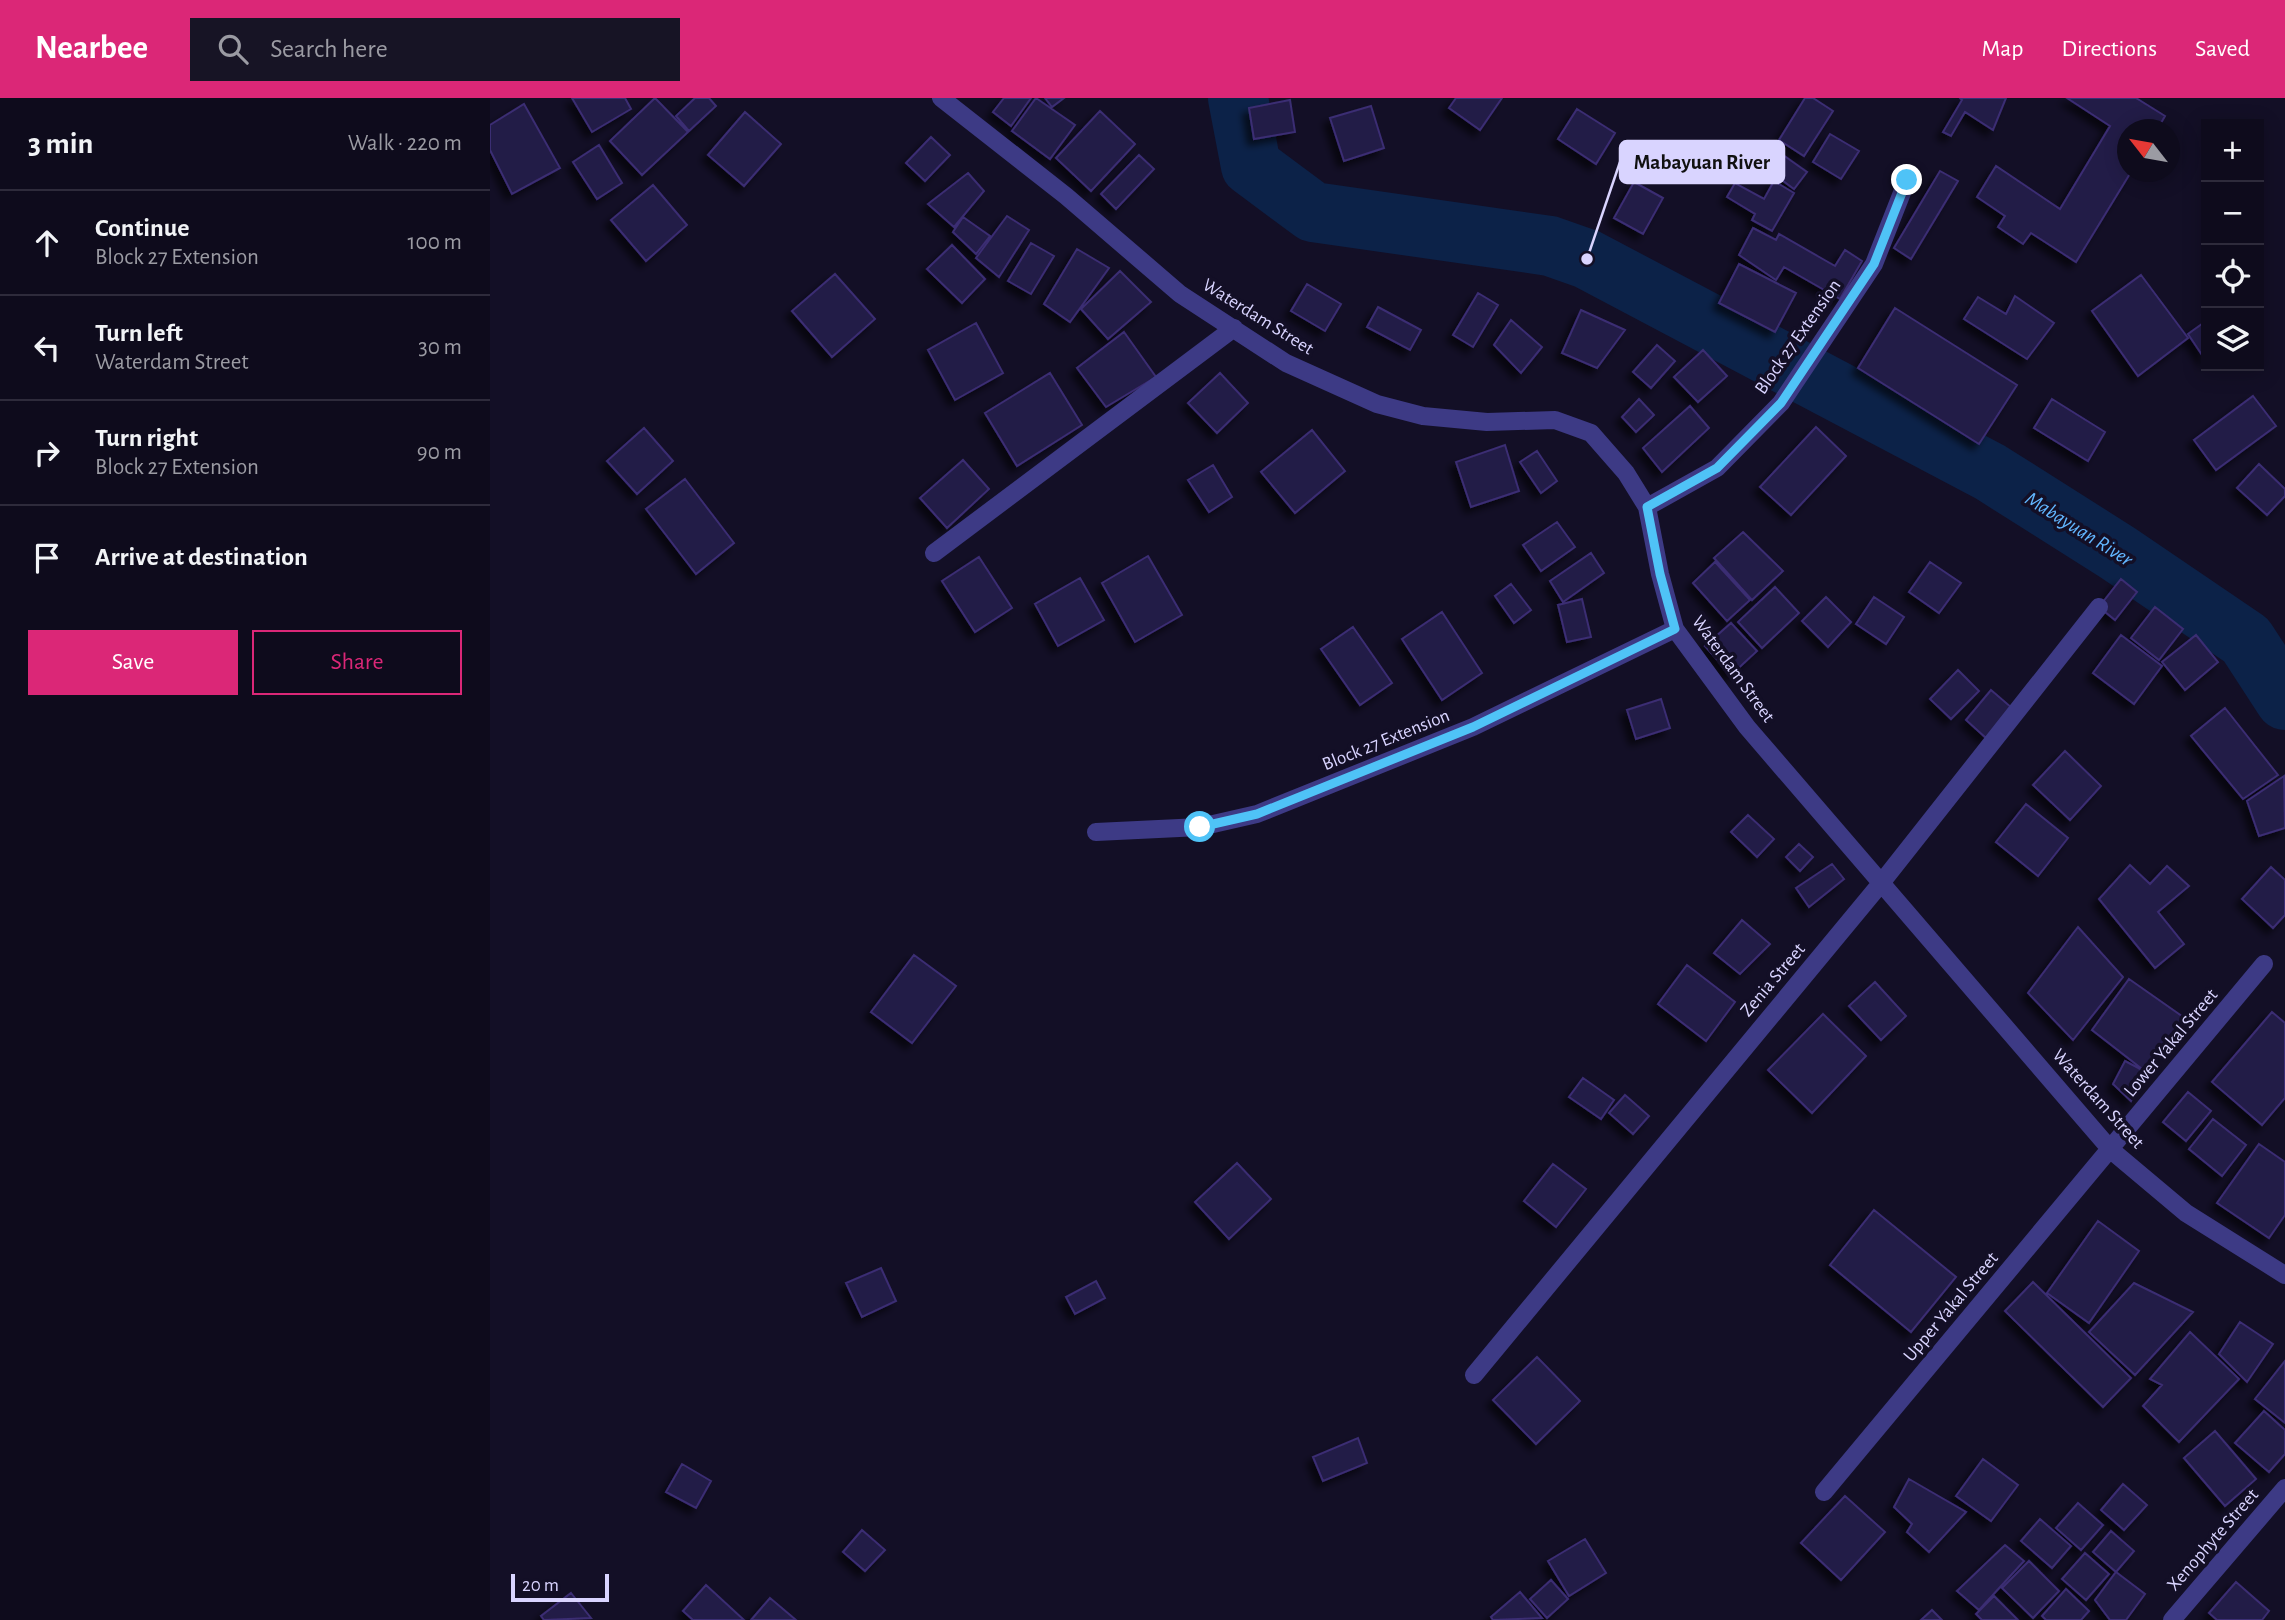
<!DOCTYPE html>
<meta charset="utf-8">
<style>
body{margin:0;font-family:"Alegreya Sans",sans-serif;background:#171425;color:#f1f3f6}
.controls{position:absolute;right:21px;top:21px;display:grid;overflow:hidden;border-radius:0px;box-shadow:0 4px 18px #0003}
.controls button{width:63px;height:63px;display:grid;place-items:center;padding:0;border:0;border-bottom:2px solid #2e2b3b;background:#0e0b1c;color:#f1f3f6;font:35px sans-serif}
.compass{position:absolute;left:1627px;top:21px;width:63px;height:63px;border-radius:50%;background:#0e0b1c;box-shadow:0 4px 18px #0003;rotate:301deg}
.scale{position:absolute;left:21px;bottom:18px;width:98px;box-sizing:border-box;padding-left:7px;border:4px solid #d9d4ff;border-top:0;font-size:19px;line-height:24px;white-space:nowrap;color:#d9d4ff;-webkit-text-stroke:5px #130f26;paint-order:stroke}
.stop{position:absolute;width:21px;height:21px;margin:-16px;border:5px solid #4fc3f7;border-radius:50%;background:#fff}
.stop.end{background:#4fc3f7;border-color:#fff;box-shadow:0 2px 7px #0008}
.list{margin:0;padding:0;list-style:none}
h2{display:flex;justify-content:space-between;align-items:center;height:91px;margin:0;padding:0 28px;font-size:30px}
h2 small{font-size:23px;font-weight:400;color:#9b9ba3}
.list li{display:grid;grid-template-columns:46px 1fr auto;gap:21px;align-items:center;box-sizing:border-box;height:105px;padding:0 28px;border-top:2px solid #2e2b3b}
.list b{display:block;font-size:26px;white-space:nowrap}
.list p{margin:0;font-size:23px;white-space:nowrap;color:#9b9ba3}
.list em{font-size:23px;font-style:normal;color:#9b9ba3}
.actions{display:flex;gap:14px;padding:21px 28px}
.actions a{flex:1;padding:16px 0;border:2px solid #db2777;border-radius:0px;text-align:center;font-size:24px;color:#db2777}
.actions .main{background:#db2777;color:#fff}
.icon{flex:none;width:38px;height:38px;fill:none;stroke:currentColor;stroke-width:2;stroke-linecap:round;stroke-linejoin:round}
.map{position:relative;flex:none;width:1795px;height:1522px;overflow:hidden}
header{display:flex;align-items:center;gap:42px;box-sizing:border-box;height:98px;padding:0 35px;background:#db2777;color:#fff}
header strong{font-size:33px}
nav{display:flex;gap:38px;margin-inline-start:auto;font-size:24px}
.search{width:490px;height:63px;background:#171425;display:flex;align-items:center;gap:18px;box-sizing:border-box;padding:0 24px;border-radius:0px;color:#9b9ba3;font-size:26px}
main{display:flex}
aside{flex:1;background:#0e0b1c}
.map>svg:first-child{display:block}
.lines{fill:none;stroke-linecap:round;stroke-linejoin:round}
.river{stroke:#0c2248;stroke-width:60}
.building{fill:#241b47;stroke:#3b2d73;stroke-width:2;filter:url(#shadow)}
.minor{stroke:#3d3a85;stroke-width:18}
.tertiary{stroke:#3d3a85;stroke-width:18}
.route{stroke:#4fc3f7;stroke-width:9}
.labels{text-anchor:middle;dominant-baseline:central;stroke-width:7;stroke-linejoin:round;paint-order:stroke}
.street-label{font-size:19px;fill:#d9d4ff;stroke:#130f26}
.water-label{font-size:21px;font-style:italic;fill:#62b6ff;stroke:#130f26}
.leader{fill:none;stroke:#d9d4ff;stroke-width:2.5}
.callout-dot{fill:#d9d4ff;stroke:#130f26;stroke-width:2.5}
.callout{fill:#d9d4ff;stroke:#d9d4ff;stroke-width:2.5}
.callout-label{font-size:21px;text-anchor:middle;font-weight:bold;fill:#111}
</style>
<header>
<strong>Nearbee</strong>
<div class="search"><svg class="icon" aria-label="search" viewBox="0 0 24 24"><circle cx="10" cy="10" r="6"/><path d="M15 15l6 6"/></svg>Search here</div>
<nav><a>Map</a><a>Directions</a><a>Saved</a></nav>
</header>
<main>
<aside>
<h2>3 min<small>Walk · 220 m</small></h2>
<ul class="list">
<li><svg class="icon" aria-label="ahead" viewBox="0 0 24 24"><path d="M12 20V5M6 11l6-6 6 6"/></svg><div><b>Continue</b><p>Block 27 Extension</p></div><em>100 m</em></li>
<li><svg class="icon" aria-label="left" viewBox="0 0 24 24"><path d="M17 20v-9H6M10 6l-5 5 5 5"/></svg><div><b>Turn left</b><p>Waterdam Street</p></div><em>30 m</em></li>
<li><svg class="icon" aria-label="right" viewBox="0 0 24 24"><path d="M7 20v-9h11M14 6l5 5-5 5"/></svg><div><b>Turn right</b><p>Block 27 Extension</p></div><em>90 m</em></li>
<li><svg class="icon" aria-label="arrive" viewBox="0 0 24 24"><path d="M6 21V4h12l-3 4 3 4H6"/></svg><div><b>Arrive at destination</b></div></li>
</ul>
<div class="actions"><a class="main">Save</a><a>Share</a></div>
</aside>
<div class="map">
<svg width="1795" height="1522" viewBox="0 0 1795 1522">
<defs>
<filter id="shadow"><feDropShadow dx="-6" dy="6" stdDeviation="3.5" flood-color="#0009"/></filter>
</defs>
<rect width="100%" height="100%" fill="#130f26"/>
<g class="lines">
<!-- river -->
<path class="river" d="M748,0l13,68 62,46 237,34 37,13 403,213 128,81 128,87 39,60"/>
</g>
<!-- building -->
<path class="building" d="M82,0h53l6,11 -39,23z
M165,0l33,34 -46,43 -32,-34z
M205,0h14l7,8 -27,25 -13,-15z
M514,0h27l-20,28 -18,-14z
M546,0l39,27 -25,34 -38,-28z
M555,0h19l-12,9z
M966,0h46l-22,32 -31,-22z
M1315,0h8l20,13 -29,45 -25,-16z
M1470,0h46l-13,32 -28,-18 -14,24 -8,-4 19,-32z
M1577,0h69l29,18 -8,14h-29v42h3l-55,90 -45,-29 -8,11 -25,-17 7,-11 -28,-19 19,-31 64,43 50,-83z
M800,2l5,32 -41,7 -5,-31z
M34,6l36,64 -48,26 -22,-44v-25z
M881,8l13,42 -40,13 -14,-43z
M1087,11l38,24 -19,31 -38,-25z
M610,13l35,33 -44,47 -35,-33z
M255,14l36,32 -37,42 -36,-31z
M1340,36l29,17 -18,28 -28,-17z
M441,39l19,18 -25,26 -19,-18z
M109,47l23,38 -25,16 -24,-37z
M649,57l15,14 -38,40 -15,-15z
M1293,57l24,17 -13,17 -23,-17z
M1450,73l18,10 -47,78 -17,-11z
M478,75l16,18 -30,36 -26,-23z
M1284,83l20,12 -22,38 -20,-11 3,-6 -28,-17 8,-14 29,16z
M1144,84l29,16 -20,36 -29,-16z
M163,87l34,40 -41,36 -35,-41z
M517,118l22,14 -30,47 -23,-19z
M473,119l27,19 -14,18 -23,-22z
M1263,130l23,12 3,-6 56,32 10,-16 17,11 -22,38 -56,-32 -8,13 -37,-25z
M541,145l23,13 -23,38 -23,-13z
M462,147l33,34 -23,24 -35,-34z
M587,151l32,19 -39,54 -26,-18z
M1249,166l57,29 -21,39 -56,-29z
M630,173l31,31 -43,37 -27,-30z
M345,176l40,45 -43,38 -40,-46z
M1651,177l47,63 -50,38 -46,-65z
M817,186l34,20 -16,27 -34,-20z
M988,195l20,12 -25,42 -20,-12z
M1525,198l39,27 -27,36 -63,-40 14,-22 28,17z
M888,209l43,23 -11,20 -43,-23z
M1405,210l122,77 -38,59 -121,-76z
M1091,212l44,20 -28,38 -35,-15z
M1021,222l31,27 -21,26 -27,-28z
M486,225l27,50 -48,27 -27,-50z
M1712,226l4,6v31l-18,-27z
M634,234l32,45 -50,30 -29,-39z
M1167,247l18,16 -24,27 -18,-16z
M1213,252l24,26 -29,26 -24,-25z
M560,275l32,52 -65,41 -32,-53z
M730,275l28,30 -31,30 -29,-30z
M1763,298l23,30 -60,44 -22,-30z
M1149,301l15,16 -18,17 -14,-15z
M1562,301l53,33 -17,29 -54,-33z
M1200,308l19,22 -47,44 -19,-24z
M1326,329l30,29 -55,59 -31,-28z
M154,330l29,33 -36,33 -30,-33z
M822,332l33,41 -50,42 -34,-41z
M1015,347l14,46 -48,16 -15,-45z
M1047,353l20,30 -16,12 -21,-31z
M473,362l26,29 -42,39 -27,-30z
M1769,366l26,25v7l-18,19 -30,-27z
M723,367l19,32 -23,15 -21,-32z
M195,381l49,64 -38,31 -50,-65z
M1067,424l18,25 -34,24 -18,-26z
M1253,434l40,39 -31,29 -38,-42z
M1101,455l13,20 -41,29 -13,-21z
M658,458l34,59 -47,27 -33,-59z
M489,459l33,51 -37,24 -33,-51z
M1225,464l35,38 -23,21 -34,-38z
M1440,464l31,21 -22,30 -30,-21z
M590,480l24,42 -46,26 -23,-42z
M1631,481l16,13 -22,28 -16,-13z
M1021,486l20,26 -17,13 -19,-27z
M1285,489l24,26 -37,35 -24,-26z
M1336,499l25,25 -23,25 -26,-26z
M1384,499l30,20 -18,27 -30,-20z
M1092,501l9,38 -24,5 -9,-37z
M1665,509l28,22 -24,31 -28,-22z
M952,514l40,61 -40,27 -40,-61z
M1241,525l26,28 -26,24 -26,-29z
M863,529l39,56 -32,22 -39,-56z
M1631,537l41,31 -28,38 -41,-31z
M1706,537l22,27 -33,28 -23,-28z
M1468,572l21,21 -28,28 -21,-20z
M1501,592l21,18 -26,30 -20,-18z
M1171,601l9,29 -34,11 -9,-29z
M1735,610l53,67 -35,24 -52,-63z
M1575,653l36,35 -31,34 -37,-35z
M1794,678l1,52 -26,8 -12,-35z
M1536,706l42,34 -30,38 -42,-34z
M1258,717l26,24 -17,18 -26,-25z
M1309,746l14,13 -13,14 -14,-14z
M1342,766l12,15 -35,28 -13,-19z
M1640,767l20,19 17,-18 22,20 -31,26 26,32 -29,24 -56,-69z
M1781,769l14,13v35l-12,13 -31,-29z
M1252,822l28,24 -30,30 -26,-21z
M1588,829l45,50 -50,63 -45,-47z
M424,857l42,31 -44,57 -41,-31z
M1197,867l48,37 -29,39 -48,-37z
M1639,881l57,40 -40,53 -54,-42z
M1385,884l31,34 -25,24 -32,-34z
M1782,914l13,11v75l-23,27 -50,-43z
M1333,916l43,42 -54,57 -44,-43z
M1635,963l21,11 -15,29 -18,-17z
M1093,980l31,22 -13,19 -32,-22z
M1698,994l23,19 -25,30 -23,-19z
M1135,997l24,21 -16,18 -24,-21z
M1723,1021l33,26 -24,31 -33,-27z
M1769,1046l26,18v53l-16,23 -52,-35z
M747,1065l34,36 -42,40 -34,-37z
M1063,1066l33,25 -30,38 -32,-26z
M1384,1112l82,67 -45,55 -81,-67z
M1608,1123l41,30 -50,72 -42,-30z
M391,1170l15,33 -34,16 -16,-34z
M606,1183l9,17 -30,16 -9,-17z
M1543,1184l98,96 -28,29 -98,-96z
M1644,1185l59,29 -58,63 -46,-43z
M1750,1224l33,22 -26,38 -28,-28z
M1700,1234l49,47 -60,63 -36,-36 19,-21 -12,-6z
M1047,1259l43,44 -44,43 -43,-44z
M1795,1263v62l-30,-24z
M1774,1313l21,19v24l-16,18 -34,-29z
M1725,1333l41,48 -31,27 -41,-48z
M868,1340l9,25 -44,18 -10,-24z
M1493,1361l35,26 -27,36 -35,-25z
M192,1366l29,17 -15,27 -30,-16z
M1419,1381l57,33 -37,40 -22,-20 5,-8 -18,-17z
M1633,1386l24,21 -23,25 -23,-20z
M1355,1398l40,36 -44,48 -40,-37z
M1588,1405l25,22 -22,25 -25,-22z
M1550,1421l31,27 -19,22 -31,-27z
M372,1432l23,20 -20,21 -22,-19z
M1621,1433l23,20 -18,21 -23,-20z
M1095,1441l21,34 -37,23 -21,-35z
M1515,1447l19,16 -45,49 -22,-19z
M1595,1455l24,21 -23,26 -24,-21z
M1539,1463l30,30 -26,27 -31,-30z
M1626,1474l29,22 -19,26h-16l-15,-20z
M1061,1482l17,19 -21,19 -17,-19z
M1746,1484l33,29 -7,9h-45l-8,-7z
M216,1487l38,35h-51l-10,-9z
M1576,1491l23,22 -8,9h-35l-4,-4z
M1030,1494l22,26 -49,2 -2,-3z
M81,1495l20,25 -47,2 -3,-4z
M1504,1498l24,24h-36l-6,-6z
M280,1500l26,22h-45z
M1442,1512l10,10h-21z"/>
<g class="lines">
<!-- minor -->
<path class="minor" d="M451,0l125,98 114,98 106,69 91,41 46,12 64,6 68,-2 36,13 35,40 21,34 13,67 15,55 72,98 364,423 75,63 99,62
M1157,409l70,-39 64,-65 93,-139 33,-84
M444,455l300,-225
M606,734l104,-5 57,-13 216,-87 202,-98
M984,1277l408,-493 217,-275
M1334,1394l440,-528"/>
<!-- tertiary -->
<path class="tertiary" d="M1682,1522l113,-132"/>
</g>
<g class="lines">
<!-- route -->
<path class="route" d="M710,729l57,-13 216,-87 202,-98 -15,-55 -13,-67 70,-39 64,-65 93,-139 33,-84"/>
</g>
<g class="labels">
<!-- street labels -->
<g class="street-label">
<text transform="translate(768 219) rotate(32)">Waterdam Street</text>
<text transform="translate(1308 239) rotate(-55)">Block 27 Extension</text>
<text transform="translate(1243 571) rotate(54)">Waterdam Street</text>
<text transform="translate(896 642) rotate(-22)">Block 27 Extension</text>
<text transform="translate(1283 882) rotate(-50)">Zenia Street</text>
<text transform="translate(1681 945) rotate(-50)">Lower Yakal Street</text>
<text transform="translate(1608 1001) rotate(48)">Waterdam Street</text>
<text transform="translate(1461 1209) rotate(-50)">Upper Yakal Street</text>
<text transform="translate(1723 1442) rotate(-49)">Xenophyte Street</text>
</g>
<!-- water labels -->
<g class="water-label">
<text transform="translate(1589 431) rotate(32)">Mabayuan River</text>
</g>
</g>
<!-- callouts -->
<path class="leader" d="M1097 161L1130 64"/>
<circle class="callout-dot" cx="1097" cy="161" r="7"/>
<rect class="callout" x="1130" y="43" width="164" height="42" rx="7"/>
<g class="callout-label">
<text x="1212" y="71">Mabayuan River</text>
</g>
</svg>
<div class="controls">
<button>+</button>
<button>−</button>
<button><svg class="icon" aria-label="locate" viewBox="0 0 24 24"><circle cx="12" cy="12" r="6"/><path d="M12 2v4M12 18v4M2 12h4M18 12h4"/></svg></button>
<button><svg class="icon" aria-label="layers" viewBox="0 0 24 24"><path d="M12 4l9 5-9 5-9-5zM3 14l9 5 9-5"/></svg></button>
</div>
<svg class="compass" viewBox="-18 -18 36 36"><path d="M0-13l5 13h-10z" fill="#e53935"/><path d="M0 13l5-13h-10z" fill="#9b9ba3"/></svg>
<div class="scale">20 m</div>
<div class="stop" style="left:710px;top:729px"></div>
<div class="stop end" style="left:1417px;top:82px"></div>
</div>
</main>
